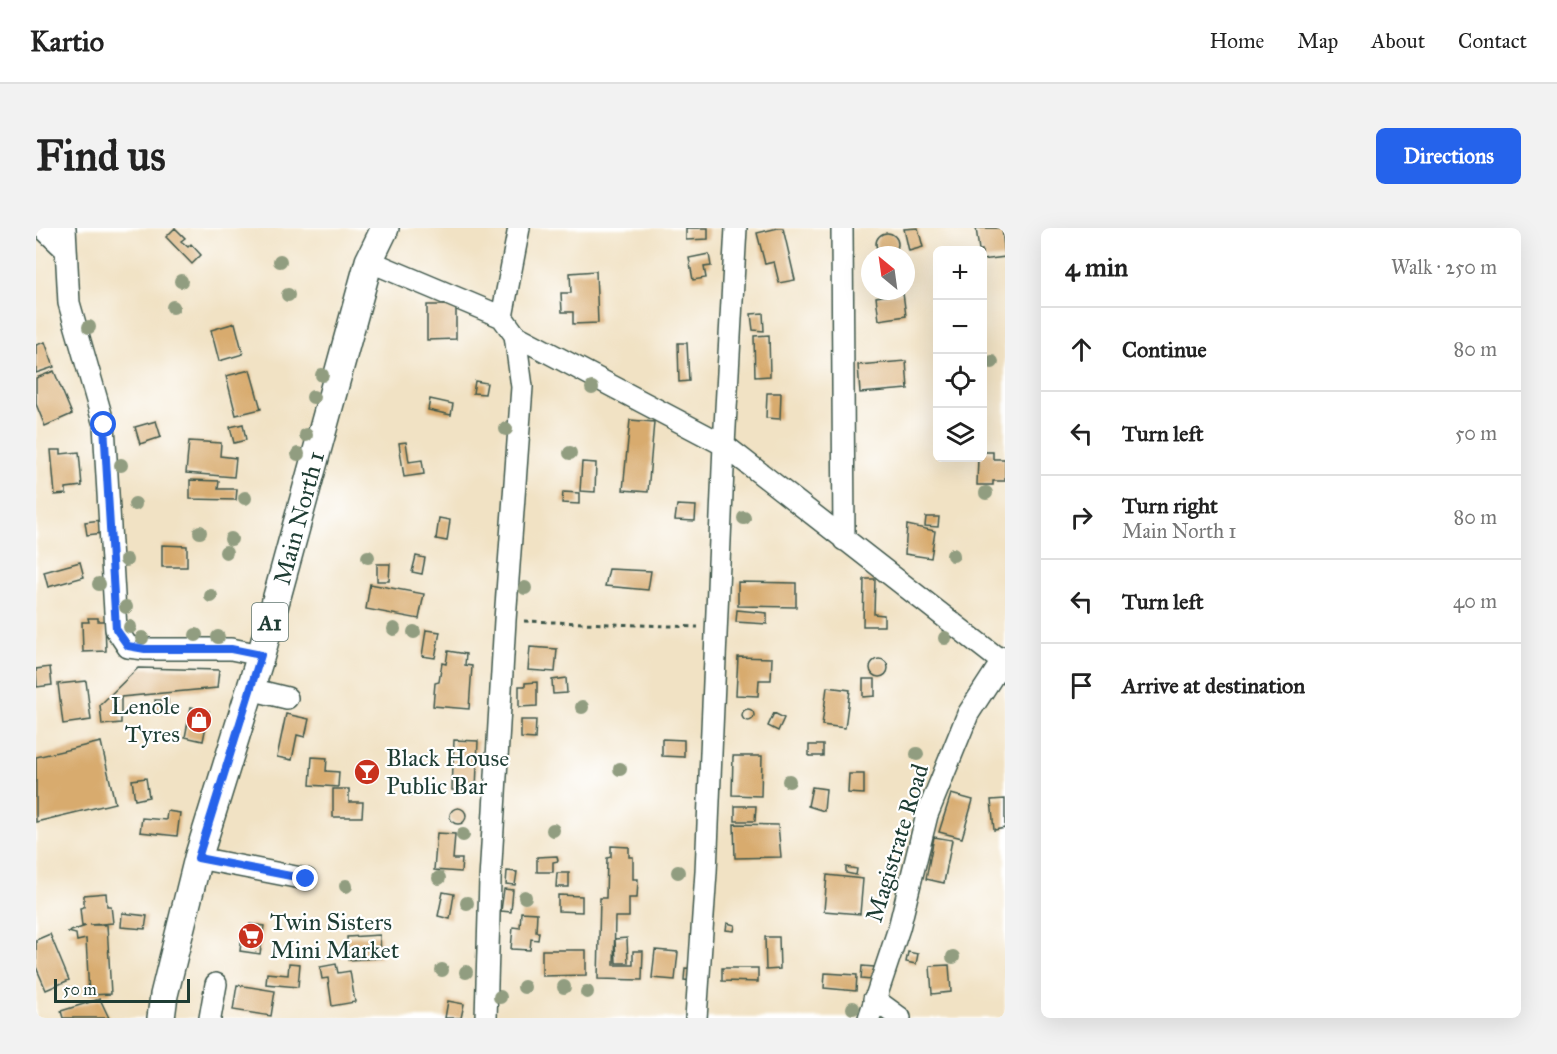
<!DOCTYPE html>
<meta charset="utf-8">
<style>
body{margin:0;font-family:"IM FELL Great Primer",serif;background:#f2f2f2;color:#222}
.controls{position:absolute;right:18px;top:18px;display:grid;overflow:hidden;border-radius:9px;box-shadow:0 6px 24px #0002}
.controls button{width:54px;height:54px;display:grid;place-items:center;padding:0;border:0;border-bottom:2px solid #e0e0e0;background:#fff;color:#222;font:30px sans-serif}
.compass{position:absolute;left:825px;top:18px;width:54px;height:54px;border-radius:50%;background:#fff;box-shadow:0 6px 24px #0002;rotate:331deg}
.scale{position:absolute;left:18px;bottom:15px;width:136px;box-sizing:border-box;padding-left:6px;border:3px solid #1f3d34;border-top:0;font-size:16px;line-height:21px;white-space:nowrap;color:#1f3d34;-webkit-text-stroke:4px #fff;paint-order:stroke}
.stop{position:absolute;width:18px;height:18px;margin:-14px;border:4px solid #2563eb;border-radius:50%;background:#fff}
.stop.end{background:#2563eb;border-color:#fff;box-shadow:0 2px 6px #0008}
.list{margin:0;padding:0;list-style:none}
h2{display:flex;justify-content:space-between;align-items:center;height:78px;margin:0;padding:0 24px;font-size:26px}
h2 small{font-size:20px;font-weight:400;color:#767676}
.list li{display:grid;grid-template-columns:39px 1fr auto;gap:18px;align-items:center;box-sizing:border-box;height:84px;padding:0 24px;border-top:2px solid #e0e0e0}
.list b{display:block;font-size:22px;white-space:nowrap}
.list p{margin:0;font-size:20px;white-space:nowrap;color:#767676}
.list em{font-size:20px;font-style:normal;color:#767676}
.icon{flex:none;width:33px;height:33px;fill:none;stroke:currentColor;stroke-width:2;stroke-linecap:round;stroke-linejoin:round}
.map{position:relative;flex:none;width:969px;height:790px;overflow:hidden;border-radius:9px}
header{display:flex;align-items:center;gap:36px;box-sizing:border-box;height:84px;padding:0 30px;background:#fff;border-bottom:2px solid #e0e0e0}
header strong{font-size:28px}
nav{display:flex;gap:33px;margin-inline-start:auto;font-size:21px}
.intro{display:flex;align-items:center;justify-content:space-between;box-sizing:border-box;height:144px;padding:0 36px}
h1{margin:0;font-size:42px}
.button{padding:15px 27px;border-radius:9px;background:#2563eb;color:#fff;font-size:21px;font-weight:700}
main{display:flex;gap:36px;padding:0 36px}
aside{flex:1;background:#fff;border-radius:9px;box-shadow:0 6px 24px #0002}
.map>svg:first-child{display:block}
.building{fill:#d8ab6e}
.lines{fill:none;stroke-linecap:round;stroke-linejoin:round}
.minor-casing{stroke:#3e564a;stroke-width:24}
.major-casing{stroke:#3e564a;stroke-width:30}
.path{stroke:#3e564a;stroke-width:3;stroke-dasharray:4.5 4.5;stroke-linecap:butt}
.minor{stroke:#fff;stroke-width:21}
.major{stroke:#fff;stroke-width:27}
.tree{fill:#919d80}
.route{stroke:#2563eb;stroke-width:8}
.labels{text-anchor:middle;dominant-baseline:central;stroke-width:4.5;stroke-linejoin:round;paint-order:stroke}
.shield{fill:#fff;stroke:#627771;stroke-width:1.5}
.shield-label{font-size:22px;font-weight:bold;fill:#1f3d34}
.street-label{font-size:24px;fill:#1f3d34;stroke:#fff}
.poi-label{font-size:24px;fill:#1f3d34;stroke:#fff;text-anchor:start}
</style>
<header>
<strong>Kartio</strong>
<nav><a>Home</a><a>Map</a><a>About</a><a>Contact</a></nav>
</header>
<div class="intro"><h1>Find us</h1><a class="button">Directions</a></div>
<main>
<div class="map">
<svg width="969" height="790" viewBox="0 0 969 790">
<rect width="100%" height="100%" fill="#fff"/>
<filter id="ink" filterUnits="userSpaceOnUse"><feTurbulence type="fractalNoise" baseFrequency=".0167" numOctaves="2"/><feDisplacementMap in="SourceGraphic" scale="12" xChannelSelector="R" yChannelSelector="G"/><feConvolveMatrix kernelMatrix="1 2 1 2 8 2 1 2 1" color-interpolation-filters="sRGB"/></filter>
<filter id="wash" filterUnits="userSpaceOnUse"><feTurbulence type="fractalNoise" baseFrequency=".008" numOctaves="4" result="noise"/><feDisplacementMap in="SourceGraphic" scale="24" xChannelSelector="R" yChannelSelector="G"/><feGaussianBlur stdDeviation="1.35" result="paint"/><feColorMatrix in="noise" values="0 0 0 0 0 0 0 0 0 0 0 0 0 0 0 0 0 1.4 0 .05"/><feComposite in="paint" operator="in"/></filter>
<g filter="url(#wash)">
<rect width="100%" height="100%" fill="#f1e2c4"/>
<g id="blocks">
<!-- building -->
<path class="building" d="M139,0l10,10 -4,3 7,6 3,-3 10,11 -9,9 -26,-27z
M650,0h22v11l-22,1z
M742,0h5l12,52 -16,3 -5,-21 -9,2 -8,-31z
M882,0l5,19 -14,4 -5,-22z
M940,0h26l3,29 -23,3v-10h-3z
M840 16a11 11 0 1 1 22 0a11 11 0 1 1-22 0Z
M673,26l2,12 -7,1 2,11 -13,2 -4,-22z
M560,43l2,52 -25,1v-12h-11l-1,-19h10l-1,-20z
M867,65l3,23 -27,4 -3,-23z
M391,77h29v34l-29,1z
M727,85l1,18 -11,-1 -2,-16z
M199,95l8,31 -24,7 -8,-31z
M733,107l1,41 -15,1 -1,-41z
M9,114l9,25 -18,6v-28z
M642,115h9l2,38 -10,1z
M870,133l2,28 -48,4 -2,-28z
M214,142l11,39 -25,6 -10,-39z
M18,143l18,43 -27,12 -9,-22v-26z
M439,153l12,2 -2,11 -12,-1z
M731,165h14l-1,26 -14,-1z
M394,171l23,5 -2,11 -23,-5z
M594,192l24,2 -6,70 -25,-2z
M120,193l5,16 -21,7 -5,-17z
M207,196l3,16 -12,3 -4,-16z
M153,213l32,2 -1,13 16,2 -2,19 -48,-4z
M370,214l3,20 13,-2 2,14 -20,3 -5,-34z
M15,222h10v4l18,-2 3,34 -16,2v6l-11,1z
M946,224h11v7h12v22h-12v4h-16l1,-27h4z
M546,234l14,1 -1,29 -15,-1z
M154,252l29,1 -1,8h19l-1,11 -46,-1z
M527,264l16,1v11l-17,-1z
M641,277l19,1 -1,15 -20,-1z
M890,289h13l-1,10 -13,-1z
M403,290l11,2 -3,21 -11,-2z
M65,292l2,13 -16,2 -2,-13z
M871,297l28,6 -4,27 -26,-4z
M126,317l25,1v21h-25z
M380,328l9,2 -3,16 -10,-2z
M44,334l4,15 -36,10 -4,-15z
M341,336h13l-1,17h-12z
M573,341l42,2 -3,19 -43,-4z
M828,351h11l-1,35 10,1v11h-21z
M702,354l58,1v24l-58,-1z
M334,356l54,10 -5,25 -53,-10z
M701,382l30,3v11l-31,-2z
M52,390h10v3h7l1,30 -23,1 -1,-30h7z
M390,402l14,2 -5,26 -13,-2z
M494,419l27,2 -2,23 -27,-2z
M412,423l18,3 -1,11 7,1 -3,43 -36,-3 2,-23 4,-1 3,-19 4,1z
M702,429l34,1 -1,22h-12l-1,16 -22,-1z
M834 440a9 9 0 1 1 18 0a9 9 0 1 1-18 0Z
M14,439l2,18 -15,2 -1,-18z
M102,440l81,2 -2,18 -96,9v26l-19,2 -2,-20z
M530,450l1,15 -14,1 -1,-14z
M827,451h12v17l-12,1z
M50,453l5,39 -28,4 -5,-40z
M501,454v24l-18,1v-21h6v-3z
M791,459l23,3 -5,38 -23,-3z
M119,472h13v13h-13z
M155,479l18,4 -6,30 -18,-4z
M706 487a6 6 0 1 1 12 0a6 6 0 1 1-12 0Z
M738,485l10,5 -6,13 -10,-5z
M250,486l23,5 -4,18 -8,-2 -5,25 -15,-3z
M485,492h15l-1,19 -14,-1z
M626,511l22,1v17l-22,-1z
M418,512l24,1 -2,49h-24z
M65,514l14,61 -79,19v-65z
M773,517h14v11h-14z
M697,528h29l-1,40 -29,-1z
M276,529l15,1 -1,13 13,1 -1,15 -28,-2z
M813,546h15v20l-16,-1z
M110,550l3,19 -14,3 -3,-20z
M373,559l7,1 -1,7h-6z
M776,559l14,2 -2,22 -16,-5z
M297,561h16v13h14l-1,15h-29z
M915,566l22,6 -11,38 -23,-6z
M969,571v29l-11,2 -3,-30z
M699,578h21l-1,15h-20z
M414 588a8 8 0 1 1 16 0a8 8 0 1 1-16 0Z
M131,583l13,2 -3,23 -37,-4 2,-14 24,2z
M698,596l44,1 3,32 -46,1z
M401,605l18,1 -2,25h9l-1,13 -27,-2z
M898,609l18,3 -8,43 -18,-4z
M575,618l18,1v10h4v22h5l-1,19h-8v19h-14l-1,48h19v-14h10l-1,29 -44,-1 2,-81h6l1,-40 4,-1z
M521,628l1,5 -5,1v10h-16v-15z
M810,639l11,2 -1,6 -10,-2z
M471,643l10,1 -2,13 -9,-1z
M521,645h12v14h-13z
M791,647l36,4 -3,35 -36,-3z
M468,661l9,1 -2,22 -10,-1z
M407,664l11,2 -4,25 -12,-3z
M70,665l1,13h4l2,17 -23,2h17l4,69 -22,1 -3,-56 -9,2 -1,-7 -8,-2 18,-6h-4l-2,-18 4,-1v-12z
M522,667l24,1v16l-24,-1z
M485,684l16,1 -1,19h3l-1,8 -7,-1 -1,11 -19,-1 2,-22 7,1z
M86,685l25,3 -2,13 -24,-2z
M691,695l8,2 -1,6 -8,-1z
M214,696l14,2 -4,28 -20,-3 2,-16 6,1z
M14,706l19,46 -23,10 -10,-23v-27z
M344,707l1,23 -33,2 -1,-23z
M729,709h14l1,32 -14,1z
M591,710l1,25h-12l-1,-24z
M506,722h44v25l-44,1z
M619,722l23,2 -3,28 -23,-2z
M872,724l10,2 -2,10 -10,-2z
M253,735l11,1 -2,23 -32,-3 1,-11 21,2z
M300,736l2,9 12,-2 5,31 -23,4 -4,-28 -6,1 -2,-12z
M913,737l2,27 -19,2 -2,-28z
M826,738l12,1 -2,13 -11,-1z
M649,740l9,1 -1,12 -9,-1z
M686,740h36v14l-36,-1z
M789,745l32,2 -1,16 -32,-3z
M201,757l38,6 -4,25 -38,-6z
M64,771l9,19h-46l-2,-7z
M412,773l16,3 -3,14h-16z"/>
</g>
</g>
<g filter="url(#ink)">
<use href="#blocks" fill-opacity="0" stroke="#3e564a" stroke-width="1.5"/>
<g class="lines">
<!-- minor casing -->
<g class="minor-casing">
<path id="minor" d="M7,0l22,21
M29,0l4,75 35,122 12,204 12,18 17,2h86l30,6
M806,0l2,312
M333,33l133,56 13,18 209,110 281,219
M466,89l17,-89
M214,461l37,9
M162,630l108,21
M838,771l26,19
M174,790l6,-34
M450,790l4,-138 15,-260 17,-233 -7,-52
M660,790l10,-146 18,-427 12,-217
M833,790l30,-90 28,-113 41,-101 37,-57"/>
</g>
<!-- major casing -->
<g class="major-casing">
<path id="major" d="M125,790l3,-23 34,-137 63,-203 108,-394 16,-33"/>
</g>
<!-- path -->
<path class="path" d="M488,393l174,6"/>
<!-- minor -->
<use href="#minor" class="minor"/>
<!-- major -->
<use href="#major" class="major"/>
</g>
<!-- trees -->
<g class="tree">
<circle cx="244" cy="33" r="7"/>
<circle cx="145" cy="53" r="7"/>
<circle cx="252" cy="67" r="7"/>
<circle cx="137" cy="79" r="7"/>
<circle cx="53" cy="99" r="7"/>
<circle cx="956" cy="134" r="7"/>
<circle cx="286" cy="147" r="7"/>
<circle cx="556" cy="160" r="7"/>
<circle cx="277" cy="169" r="7"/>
<circle cx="470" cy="201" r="7"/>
<circle cx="270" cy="207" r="7"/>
<circle cx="534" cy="225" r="7"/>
<circle cx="262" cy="226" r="7"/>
<circle cx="85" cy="237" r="7"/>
<circle cx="950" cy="265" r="7"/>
<circle cx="209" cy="270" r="7"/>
<circle cx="99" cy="276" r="7"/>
<circle cx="708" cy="290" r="7"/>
<circle cx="164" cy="304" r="7"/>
<circle cx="195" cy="311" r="7"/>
<circle cx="190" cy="324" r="7"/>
<circle cx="917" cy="327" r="7"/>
<circle cx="332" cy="329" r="7"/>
<circle cx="90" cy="332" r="7"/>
<circle cx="63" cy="356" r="7"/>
<circle cx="489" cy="360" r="7"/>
<circle cx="175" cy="368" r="7"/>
<circle cx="90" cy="379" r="7"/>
<circle cx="94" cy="399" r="7"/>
<circle cx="358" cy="401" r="7"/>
<circle cx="378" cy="404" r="7"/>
<circle cx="160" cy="407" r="7"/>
<circle cx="182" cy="409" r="7"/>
<circle cx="106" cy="410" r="7"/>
<circle cx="909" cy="410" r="7"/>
<circle cx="546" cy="479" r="7"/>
<circle cx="881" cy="526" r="7"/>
<circle cx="584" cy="541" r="7"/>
<circle cx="753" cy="553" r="7"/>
<circle cx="517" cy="602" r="7"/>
<circle cx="427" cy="607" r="7"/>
<circle cx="642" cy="644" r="7"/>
<circle cx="403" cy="650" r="7"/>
<circle cx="310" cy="658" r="7"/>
<circle cx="489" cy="669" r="7"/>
<circle cx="431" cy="675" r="7"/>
<circle cx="917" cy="729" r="7"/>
<circle cx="406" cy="742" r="7"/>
<circle cx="430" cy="744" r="7"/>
<circle cx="488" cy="759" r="7"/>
<circle cx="528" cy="759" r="7"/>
<circle cx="551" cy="764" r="7"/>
<circle cx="464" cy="769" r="7"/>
<circle cx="817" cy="780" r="7"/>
</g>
</g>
<g class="lines" filter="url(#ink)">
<!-- route -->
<path class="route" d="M68,197l12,204 12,17 17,3h86l30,6 -63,203 108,21"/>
</g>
<!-- icons -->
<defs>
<g id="shop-disc" transform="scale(1.35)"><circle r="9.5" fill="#c8321e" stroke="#fff"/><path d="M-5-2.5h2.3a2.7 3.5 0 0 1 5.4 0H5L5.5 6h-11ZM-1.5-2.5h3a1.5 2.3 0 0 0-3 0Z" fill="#fff"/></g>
<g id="bar-disc" transform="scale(1.35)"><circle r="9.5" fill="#c8321e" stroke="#fff"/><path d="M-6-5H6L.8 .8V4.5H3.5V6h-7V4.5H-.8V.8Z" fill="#fff"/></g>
<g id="supermarket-disc" transform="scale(1.35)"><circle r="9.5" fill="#c8321e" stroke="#fff"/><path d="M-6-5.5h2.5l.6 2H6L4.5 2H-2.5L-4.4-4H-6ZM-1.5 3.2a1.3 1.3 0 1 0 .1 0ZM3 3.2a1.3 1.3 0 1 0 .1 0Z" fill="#fff"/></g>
</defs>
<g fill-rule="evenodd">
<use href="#shop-disc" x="163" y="492"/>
<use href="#bar-disc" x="331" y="544"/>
<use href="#supermarket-disc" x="215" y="708"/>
</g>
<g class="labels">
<!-- shield labels -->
<rect class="shield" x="216" y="375" width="36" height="38" rx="4.5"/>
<g class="shield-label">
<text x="234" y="394">A1</text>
</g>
<!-- street labels -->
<g class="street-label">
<text transform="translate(263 290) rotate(-75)">Main North 1</text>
<text transform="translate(861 615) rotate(-73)">Magistrate Road</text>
</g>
<!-- poi labels -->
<g class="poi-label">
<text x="144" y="478" text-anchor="end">Lenole<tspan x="144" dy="28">Tyres</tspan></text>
<text x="350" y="530">Black House<tspan x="350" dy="28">Public Bar</tspan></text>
<text x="234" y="694">Twin Sisters<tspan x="234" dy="28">Mini Market</tspan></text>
</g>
</g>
</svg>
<div class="controls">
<button>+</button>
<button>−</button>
<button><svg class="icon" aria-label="locate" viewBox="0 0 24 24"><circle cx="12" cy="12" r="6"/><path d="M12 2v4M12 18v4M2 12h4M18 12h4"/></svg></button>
<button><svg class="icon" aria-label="layers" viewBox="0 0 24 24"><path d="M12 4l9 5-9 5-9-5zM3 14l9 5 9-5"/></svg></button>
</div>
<svg class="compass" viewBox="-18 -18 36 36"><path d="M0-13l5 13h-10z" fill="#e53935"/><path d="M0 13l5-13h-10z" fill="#767676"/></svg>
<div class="scale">50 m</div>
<div class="stop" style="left:68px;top:197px"></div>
<div class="stop end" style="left:270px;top:651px"></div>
</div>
<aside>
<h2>4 min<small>Walk · 250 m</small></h2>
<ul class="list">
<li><svg class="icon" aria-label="ahead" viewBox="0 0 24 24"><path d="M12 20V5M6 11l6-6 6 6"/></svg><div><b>Continue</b></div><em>80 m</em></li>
<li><svg class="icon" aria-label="left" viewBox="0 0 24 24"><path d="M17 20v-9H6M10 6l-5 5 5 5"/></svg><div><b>Turn left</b></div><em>50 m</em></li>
<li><svg class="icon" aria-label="right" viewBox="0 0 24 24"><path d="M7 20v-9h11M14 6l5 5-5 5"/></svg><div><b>Turn right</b><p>Main North 1</p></div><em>80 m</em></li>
<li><svg class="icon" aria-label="left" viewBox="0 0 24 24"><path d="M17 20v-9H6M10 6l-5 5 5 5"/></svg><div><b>Turn left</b></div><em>40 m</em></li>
<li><svg class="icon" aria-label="arrive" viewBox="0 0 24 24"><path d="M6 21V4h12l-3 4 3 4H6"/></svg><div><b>Arrive at destination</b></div></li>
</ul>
</aside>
</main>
